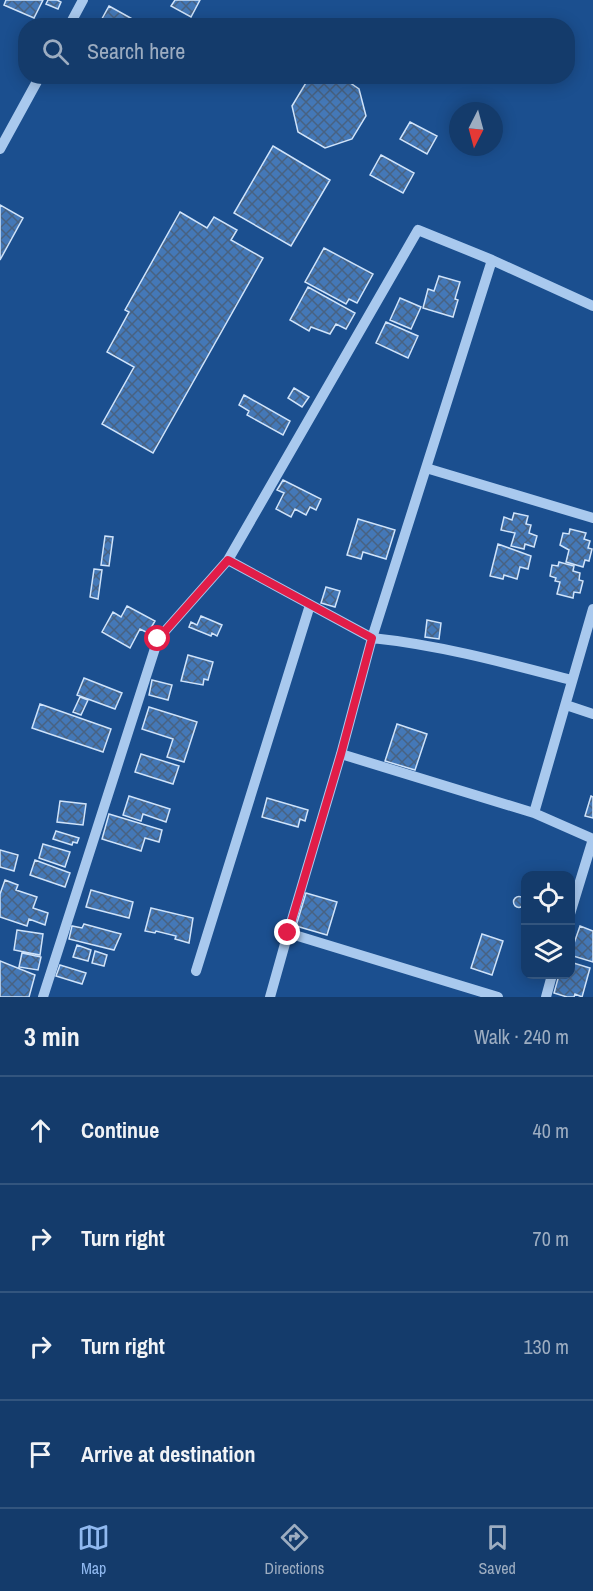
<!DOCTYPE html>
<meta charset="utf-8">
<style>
body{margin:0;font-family:"Archivo Narrow",sans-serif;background:#1d4271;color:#f1f3f6}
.controls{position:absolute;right:18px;bottom:18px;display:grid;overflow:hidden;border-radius:12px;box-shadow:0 3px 15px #0003}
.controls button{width:54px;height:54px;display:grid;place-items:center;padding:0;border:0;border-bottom:2px solid #33557e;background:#143b6b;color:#f1f3f6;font:30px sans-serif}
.compass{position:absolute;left:449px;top:102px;width:54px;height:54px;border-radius:50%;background:#143b6b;box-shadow:0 3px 15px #0003;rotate:186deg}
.stop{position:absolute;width:18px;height:18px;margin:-14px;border:4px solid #e11d48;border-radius:50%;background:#fff}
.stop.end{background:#e11d48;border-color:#fff;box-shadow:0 2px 6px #0008}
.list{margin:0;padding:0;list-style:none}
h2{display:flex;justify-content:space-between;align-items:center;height:78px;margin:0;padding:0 24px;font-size:26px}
h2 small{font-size:20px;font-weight:400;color:#9dadc1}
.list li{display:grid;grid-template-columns:39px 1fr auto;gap:18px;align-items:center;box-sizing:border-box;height:108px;padding:0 24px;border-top:2px solid #33557e}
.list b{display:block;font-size:22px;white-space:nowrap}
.list em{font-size:20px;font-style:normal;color:#9dadc1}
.icon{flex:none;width:33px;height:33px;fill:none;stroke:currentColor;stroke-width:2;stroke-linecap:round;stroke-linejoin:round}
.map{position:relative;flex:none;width:593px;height:997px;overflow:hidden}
.search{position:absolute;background:#143b6b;box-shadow:0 3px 15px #0003;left:18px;right:18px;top:18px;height:66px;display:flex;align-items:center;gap:15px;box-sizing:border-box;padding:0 21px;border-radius:24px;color:#9dadc1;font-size:22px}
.sheet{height:510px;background:#143b6b}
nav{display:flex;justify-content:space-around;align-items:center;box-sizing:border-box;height:84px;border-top:2px solid #33557e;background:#143b6b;font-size:16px;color:#9dadc1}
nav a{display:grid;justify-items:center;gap:3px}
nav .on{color:#90b9f0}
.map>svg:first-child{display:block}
.building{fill:url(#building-cross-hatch);stroke:#cfe3fa;stroke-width:1.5}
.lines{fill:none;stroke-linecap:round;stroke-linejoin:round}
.minor{stroke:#a9c9ee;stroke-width:10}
.route{stroke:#e11d48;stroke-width:8}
</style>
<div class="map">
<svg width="593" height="997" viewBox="0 0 593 997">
<defs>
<pattern id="building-cross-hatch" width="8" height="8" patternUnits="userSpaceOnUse" patternTransform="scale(1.5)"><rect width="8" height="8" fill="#4478b7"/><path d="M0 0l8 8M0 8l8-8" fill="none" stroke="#486282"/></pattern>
</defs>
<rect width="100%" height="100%" fill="#1b4f8f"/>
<!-- building -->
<path class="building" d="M6,0h37l-9,18 -30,-13z
M48,0h9l4,2 -3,7 -12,-5z
M175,0h25l-9,17 -20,-11z
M109,6l36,20h-47z
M322,76h18l19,13 7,27 -14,23 -27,9 -27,-16 -6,-26 15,-25z
M410,122l27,14 -10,18 -27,-15z
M273,146l57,34 -39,66 -57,-33z
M381,155l33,18 -11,20 -33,-18z
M0,205l23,13 -23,42z
M180,212l27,16 7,-11 23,13 -6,10 32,18 -110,195 -51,-29 32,-57 -27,-15 22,-40 -4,-2z
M324,248l49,26 -16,29 -8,-4 -3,5 -41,-22z
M439,276l21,6 -5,17 3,1 -5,17 -30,-9 5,-19 6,2z
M308,287l47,26 -9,16 -10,-5 -6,10 -19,-7 -2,4 -19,-11z
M400,298l21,9 -10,22 -21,-9z
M386,322l32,14 -10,22 -32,-15z
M294,388l15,9 -7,10 -14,-9z
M244,395l46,26 -7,14 -36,-20 2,-4 -10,-6z
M283,480l38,19 -5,11 -6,-3 -4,8 -11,-6 -4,8 -15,-8 8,-16 -7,-3z
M514,513l14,3 -2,8 5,1 -2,8 8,3 -3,11 -9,-3 -1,5 -13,-3 4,-13 -14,-3 3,-13 8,3z
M358,519l37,11 -9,29 -23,-7 -2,7 -14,-4z
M570,529l16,4 -2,6 6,2 -2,7 4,1 -3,12 -4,-1 -2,7 -17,-5 3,-12 -9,-5 3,-12 6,1z
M105,536l8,1 -4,29 -8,-1z
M498,544l33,12 -3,13 -8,-2 -3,12 -13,-4 -1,4 -13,-3z
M559,562l15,4 -1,5 7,2 -1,7 4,1 -3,12 -6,-1 -1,6 -16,-4 3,-12 -5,-1 1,-3 -6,-2 2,-11 6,1z
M94,569l8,1 -4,29 -8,-2z
M326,587l14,4 -5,16 -14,-4z
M127,606l28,15 -7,12 -8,-4 -10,19 -28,-16 11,-20 8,5z
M201,616l21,9 -5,11 -5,-3 -1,3 -22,-9 2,-5 6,3z
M427,620l14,3 -2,16 -14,-2z
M188,655l25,7 -5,18 -4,-1 -1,6 -22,-4z
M84,678l38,15 -7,16 -38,-14z
M152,680l20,5 -4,15 -19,-5z
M80,697l8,3 -7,15 -8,-3z
M40,704l71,25 -8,23 -71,-24z
M149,707l48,15 -13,40 -17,-5 6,-18 -31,-10z
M397,724l30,10 -12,36 -30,-9z
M141,754l38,12 -6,18 -38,-12z
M129,796l41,13 -4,13 -23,-8 -2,7 -18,-6z
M591,796l2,1v21l-8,-2z
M267,798l41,12 -3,11 -5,-2 -2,8 -36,-10z
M60,801l26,3 -3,21 -26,-3z
M109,814l53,16 -3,12 -14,-4 -4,13 -39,-12z
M56,831l23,7 -2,5 -4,-1 -1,3 -19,-6z
M43,844l27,8 -5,15 -26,-9z
M0,850l18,5 -4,16 -14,-4z
M35,860l35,13 -5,14 -35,-12z
M5,880l13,5 -2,5 21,7 -4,11 15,5 -3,12 -16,-6 -2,7 -27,-9v-23z
M91,890l42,12 -4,16 -43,-11z
M306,893l31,9 -10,33 -31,-9z
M513.5 902a5.5 5.5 0 1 1 11 0a5.5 5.5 0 1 1-11 0Z
M151,908l42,10 -4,25 -14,-4 1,-3 -20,-5 -1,2 -10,-2z
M84,924l37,10 -7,16 -45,-11 3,-13 10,2z
M580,926l13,5v31l-23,-7z
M17,930l26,4 -3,21 -26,-5z
M482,934l21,7 -11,34 -21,-7z
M77,945l14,5 -3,11 -15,-4z
M95,951l12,4 -3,11 -12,-3z
M22,953l19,4 -3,13 -19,-3z
M0,961l35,14 -6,22h-29z
M570,962l20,6 -8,29 -7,-3 -1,3h-7l-13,-4 5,-18h11z
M60,965l26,8 -4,11 -26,-8z"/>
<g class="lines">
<!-- minor -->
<path class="minor" d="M69,26l14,-26
M0,149l40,-73
M426,468l167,50
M228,560l144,78c68,7 134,25 199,42
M566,705l27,9
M341,754l193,59 59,26
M534,813l59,-204
M570,914l23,-75
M288,933l53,-179 31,-116 120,-378
M196,971l114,-366
M43,997l115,-358 70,-79 190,-330 74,30 101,46
M270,997l18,-64 210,64
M546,997l6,-22"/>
</g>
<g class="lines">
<!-- route -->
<path class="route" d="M158,639l70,-79 144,78 -31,116 -53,179"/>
</g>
</svg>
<div class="controls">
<button><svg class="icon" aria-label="locate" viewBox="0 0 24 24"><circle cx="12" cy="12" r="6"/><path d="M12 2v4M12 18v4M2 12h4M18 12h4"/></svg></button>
<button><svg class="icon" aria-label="layers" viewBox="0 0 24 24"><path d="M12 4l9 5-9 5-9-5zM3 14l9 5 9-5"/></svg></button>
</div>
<svg class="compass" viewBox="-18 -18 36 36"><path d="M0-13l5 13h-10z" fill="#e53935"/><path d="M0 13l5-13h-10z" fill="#9dadc1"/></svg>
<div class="stop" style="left:158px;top:639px"></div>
<div class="stop end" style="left:288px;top:933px"></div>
<div class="search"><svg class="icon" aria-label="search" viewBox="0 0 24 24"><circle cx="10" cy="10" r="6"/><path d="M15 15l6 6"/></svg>Search here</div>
</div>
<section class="sheet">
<h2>3 min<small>Walk · 240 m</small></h2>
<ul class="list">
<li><svg class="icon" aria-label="ahead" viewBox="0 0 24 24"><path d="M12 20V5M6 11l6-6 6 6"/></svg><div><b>Continue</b></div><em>40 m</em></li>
<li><svg class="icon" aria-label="right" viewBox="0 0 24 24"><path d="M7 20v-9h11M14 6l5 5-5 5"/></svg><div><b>Turn right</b></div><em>70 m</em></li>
<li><svg class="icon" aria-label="right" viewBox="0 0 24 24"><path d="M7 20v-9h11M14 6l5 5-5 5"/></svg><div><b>Turn right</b></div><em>130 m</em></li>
<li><svg class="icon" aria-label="arrive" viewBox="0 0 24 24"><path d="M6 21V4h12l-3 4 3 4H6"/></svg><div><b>Arrive at destination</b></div></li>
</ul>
</section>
<nav>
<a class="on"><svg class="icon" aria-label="map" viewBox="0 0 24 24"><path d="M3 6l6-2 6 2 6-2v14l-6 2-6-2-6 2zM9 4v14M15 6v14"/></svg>Map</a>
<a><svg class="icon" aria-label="directions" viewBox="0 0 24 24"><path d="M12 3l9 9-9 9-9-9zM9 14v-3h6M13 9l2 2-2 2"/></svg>Directions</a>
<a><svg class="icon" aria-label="saved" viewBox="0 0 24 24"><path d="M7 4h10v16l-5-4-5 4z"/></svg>Saved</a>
</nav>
